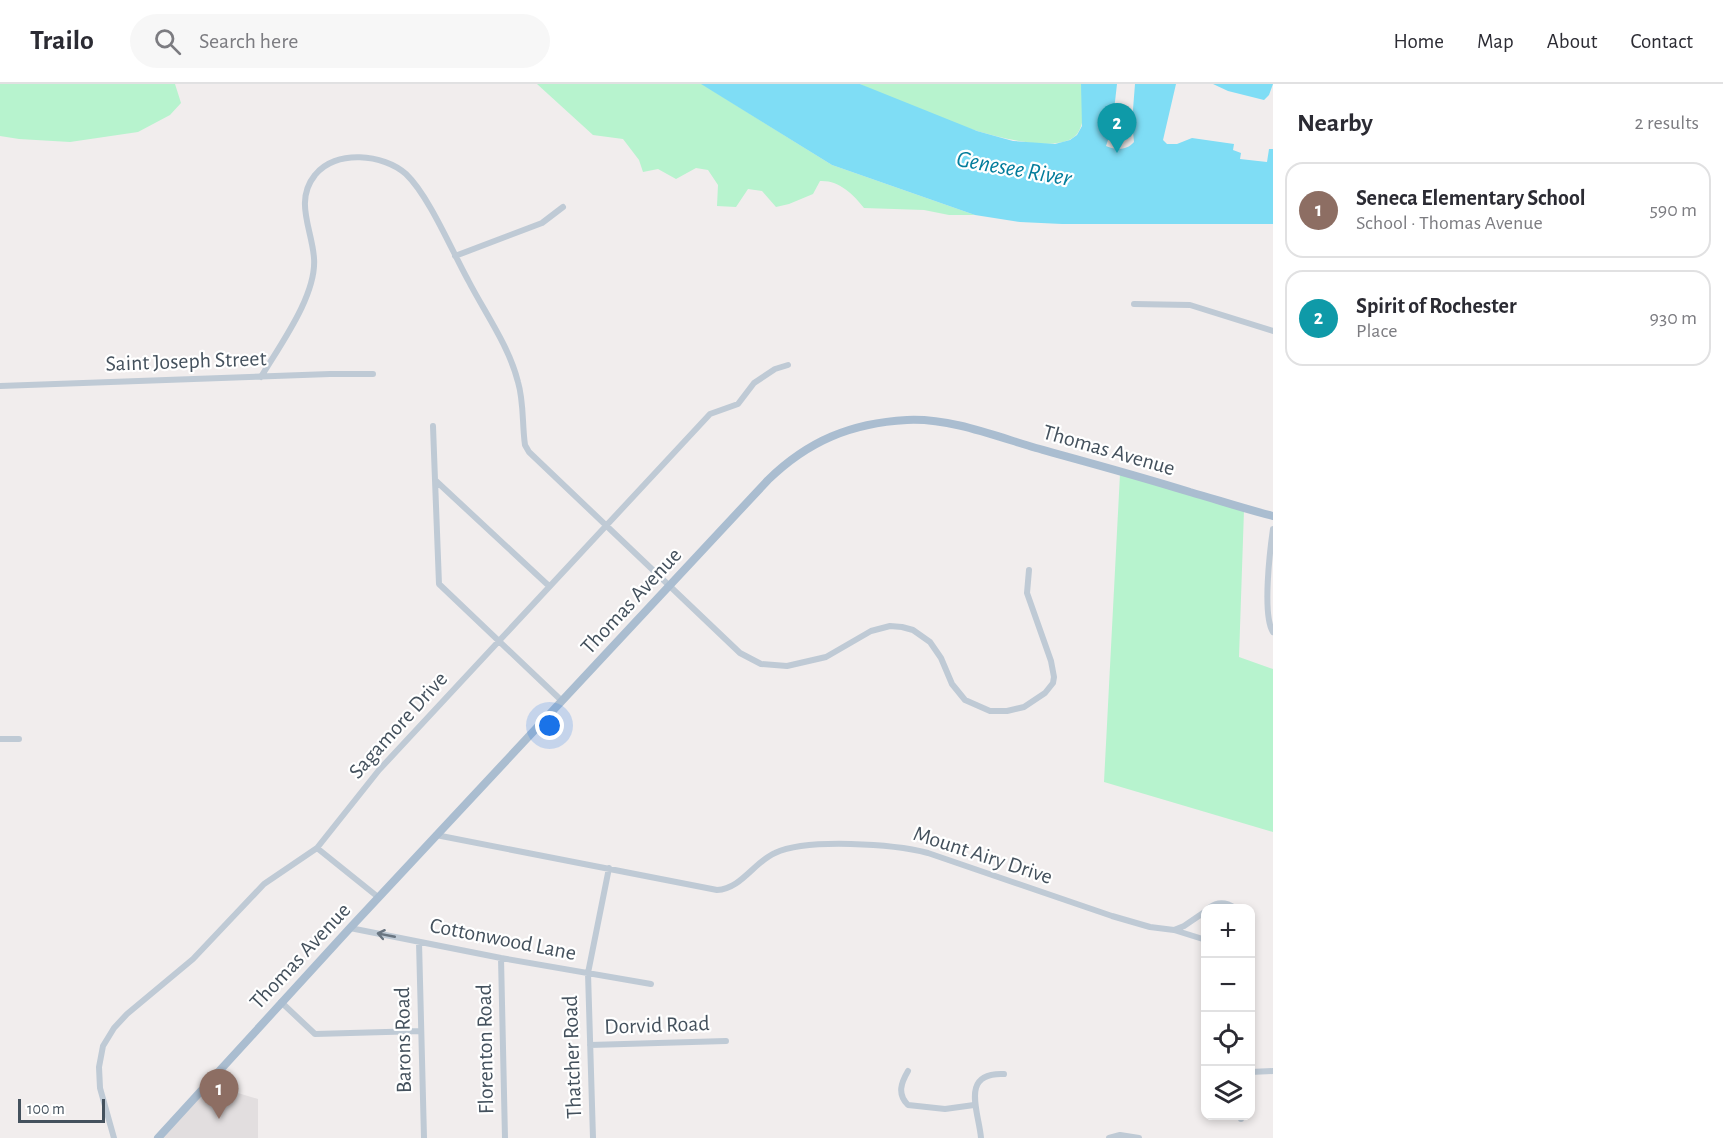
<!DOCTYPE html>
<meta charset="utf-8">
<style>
body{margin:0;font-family:"Alegreya Sans",sans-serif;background:#f7f7f7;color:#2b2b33}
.controls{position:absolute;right:18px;bottom:18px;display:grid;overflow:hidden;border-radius:12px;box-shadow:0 3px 9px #0003}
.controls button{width:54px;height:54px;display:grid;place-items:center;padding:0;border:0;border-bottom:2px solid #e1e1e2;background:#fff;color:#2b2b33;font:30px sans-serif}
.scale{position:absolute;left:18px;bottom:15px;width:87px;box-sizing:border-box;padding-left:6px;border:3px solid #44515d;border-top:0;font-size:16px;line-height:21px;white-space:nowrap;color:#44515d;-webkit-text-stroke:4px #fff;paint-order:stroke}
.you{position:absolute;left:550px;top:642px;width:21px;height:21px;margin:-15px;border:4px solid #fff;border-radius:50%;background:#1a73e8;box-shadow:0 0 0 9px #1a73e833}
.badge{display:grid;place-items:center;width:39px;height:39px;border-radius:50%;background:#b45309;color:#fff;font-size:20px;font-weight:700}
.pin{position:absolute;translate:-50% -50px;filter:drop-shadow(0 2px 3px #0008)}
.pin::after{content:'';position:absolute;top:32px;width:21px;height:18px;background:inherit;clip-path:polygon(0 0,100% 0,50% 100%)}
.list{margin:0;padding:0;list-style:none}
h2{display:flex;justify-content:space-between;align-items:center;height:78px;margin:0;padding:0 24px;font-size:26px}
h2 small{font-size:20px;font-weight:400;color:#7c7c81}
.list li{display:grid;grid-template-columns:39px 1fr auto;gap:18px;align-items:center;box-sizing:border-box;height:96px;margin:0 12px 12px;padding:0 12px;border:2px solid #e1e1e2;border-radius:18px}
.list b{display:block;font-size:22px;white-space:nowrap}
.list p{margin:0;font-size:20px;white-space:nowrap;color:#7c7c81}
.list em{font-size:20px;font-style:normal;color:#7c7c81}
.icon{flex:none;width:33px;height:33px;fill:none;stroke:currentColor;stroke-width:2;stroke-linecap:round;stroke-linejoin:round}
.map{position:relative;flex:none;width:1273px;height:1054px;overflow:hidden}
header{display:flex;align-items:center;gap:36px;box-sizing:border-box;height:84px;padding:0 30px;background:#fff;border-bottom:2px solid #e1e1e2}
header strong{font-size:28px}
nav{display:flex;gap:33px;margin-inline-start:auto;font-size:21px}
.search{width:420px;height:54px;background:#f7f7f7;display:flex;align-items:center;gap:15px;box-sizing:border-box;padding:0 21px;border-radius:33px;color:#7c7c81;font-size:22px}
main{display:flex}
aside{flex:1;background:#fff}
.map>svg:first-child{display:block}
.education{fill:#e2dedf}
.green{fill:#b7f3ce}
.water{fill:#7fddf5}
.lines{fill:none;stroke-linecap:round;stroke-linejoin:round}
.minor{stroke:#bfcad5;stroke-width:6}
.major{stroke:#aabdd0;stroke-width:8}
.oneway{stroke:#697581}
.labels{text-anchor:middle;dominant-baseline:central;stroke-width:4.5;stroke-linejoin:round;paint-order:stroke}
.street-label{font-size:22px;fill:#44515d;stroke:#fff}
.water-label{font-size:24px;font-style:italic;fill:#037d9c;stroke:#fff}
</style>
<header>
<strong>Trailo</strong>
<div class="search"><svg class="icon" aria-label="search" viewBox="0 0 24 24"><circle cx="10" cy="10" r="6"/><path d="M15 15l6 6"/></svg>Search here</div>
<nav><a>Home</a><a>Map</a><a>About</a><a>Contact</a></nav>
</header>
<main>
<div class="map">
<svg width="1273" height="1054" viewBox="0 0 1273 1054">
<rect width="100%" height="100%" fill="#f1eded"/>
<!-- education -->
<path class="education" d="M220,991l18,18 20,6v39h-97z"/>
<!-- green -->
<path class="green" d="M0,0h175l6,19 -11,12 -32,17 -68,10 -51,-3 -19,-3z
M537,0h165l130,81 143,50h-26l-25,-5 -60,-2c-11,-14 -25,-28 -44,-27l-7,13 -24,10 -13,3 -14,-16 -14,-2 -12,18 -19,-1 1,-21 -10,-15 -12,-2 -20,11 -18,-10 -15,3 -4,-12 -16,-21 -30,-4z
M860,0h221c4,15 6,47 -10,55 -40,21 -171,-34 -211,-55z
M1120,390l124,36 -5,147 34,12v163l-169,-50z"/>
<!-- water -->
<path class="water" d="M701,0h159l117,47 36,10 42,3 15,-4 7,-5 5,-9 -1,-42h36l-5,44 -6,18c10,4 20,5 28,-4l-2,-20 3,-38h41l-13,56 4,4h10l15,-6 42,6 -1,6 8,3 -1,6 27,3 2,-13h4v75h-211l-42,-2 -45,-7 -143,-50z
M1213,0h60l-4,11 -5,5 -36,-9z"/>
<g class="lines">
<!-- minor -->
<path class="minor" d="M455,172l87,-33 21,-16
M1134,220l56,1 83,26
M261,293c19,-32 56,-82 53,-119 -2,-29 -20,-57 1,-83 20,-26 69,-21 91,-1 23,22 46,77 62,106 17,33 41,66 50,102 6,20 4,42 7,63l4,7 211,201 21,11 26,2 39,-9 45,-26 19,-5 12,1 11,3 17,12 11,16 11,26 13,16 25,11h17l17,-4 21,-14 8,-10 1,-6 -3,-16 -24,-68 2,-23
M0,302l330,-12h43
M433,342l2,54 114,106
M435,396l4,104 123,117
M1273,445c-3,21 -11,86 0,103
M0,655h19
M436,751l281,55c24,-1 37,-28 58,-37 32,-15 119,-9 153,0l184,63 38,11 24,3 32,10
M317,764l61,49
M1209,824c8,-6 17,-6 26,0
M350,844l151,30 150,26
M1174,846l10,-4 22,-15
M419,858l5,196
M501,874l4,180
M281,918l34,32 106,-3
M590,961l136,-4
M908,987c-7,12 -11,23 0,34l37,4 29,-4
M1250,988l23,-1
M1241,1035v-3
M114,1054l-14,-50 -1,-21 4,-21 11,-18 13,-14 66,-55 71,-75 53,-36 62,-78 331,-356 28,-10 16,-21 21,-14 13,-4
M593,1054l-5,-165 21,-105
M981,1054c-2,-26 -22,-66 23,-64
M1109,1054l11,-3 19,3"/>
<!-- major -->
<path class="major" d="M158,1054l192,-210 418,-448c40,-39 83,-57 139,-60 44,-2 88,16 129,28 51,14 103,28 154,44 28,8 55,17 83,24"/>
</g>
<!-- one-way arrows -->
<defs><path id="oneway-shaft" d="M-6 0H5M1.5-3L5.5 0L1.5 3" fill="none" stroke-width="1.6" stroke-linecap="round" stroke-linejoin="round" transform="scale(1.5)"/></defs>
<use class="oneway" href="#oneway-shaft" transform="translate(386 851) rotate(-169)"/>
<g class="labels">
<!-- street labels -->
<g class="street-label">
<text transform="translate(186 277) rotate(-2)">Saint Joseph Street</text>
<text transform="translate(1109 366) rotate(16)">Thomas Avenue</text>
<text transform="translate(631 517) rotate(-47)">Thomas Avenue</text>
<text transform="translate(398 641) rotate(-48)">Sagamore Drive</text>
<text transform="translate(983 771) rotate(18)">Mount Airy Drive</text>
<text transform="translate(503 855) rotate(11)">Cottonwood Lane</text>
<text transform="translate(300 872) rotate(-47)">Thomas Avenue</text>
<text transform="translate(657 941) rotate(-2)">Dorvid Road</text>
<text transform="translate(403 956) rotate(-91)">Barons Road</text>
<text transform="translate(485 965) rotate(-91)">Florenton Road</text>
<text transform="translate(572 973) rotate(-92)">Thatcher Road</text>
</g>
<!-- water labels -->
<g class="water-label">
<text transform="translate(1014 85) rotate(10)">Genesee River</text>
</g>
</g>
</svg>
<div class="controls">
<button>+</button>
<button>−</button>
<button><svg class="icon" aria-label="locate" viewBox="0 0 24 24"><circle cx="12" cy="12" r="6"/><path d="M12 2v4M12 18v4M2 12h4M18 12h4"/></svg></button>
<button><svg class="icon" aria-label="layers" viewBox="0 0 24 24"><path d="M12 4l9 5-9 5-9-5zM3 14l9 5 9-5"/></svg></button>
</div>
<div class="scale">100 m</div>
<div class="you"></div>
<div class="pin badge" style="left:219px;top:1035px;background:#8d6e63">1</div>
<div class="pin badge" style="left:1117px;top:69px;background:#0f9aa8">2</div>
</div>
<aside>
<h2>Nearby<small>2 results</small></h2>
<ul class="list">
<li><span class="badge" style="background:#8d6e63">1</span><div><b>Seneca Elementary School</b><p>School · Thomas Avenue</p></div><em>590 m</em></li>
<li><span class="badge" style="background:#0f9aa8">2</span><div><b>Spirit of Rochester</b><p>Place</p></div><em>930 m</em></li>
</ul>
</aside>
</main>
